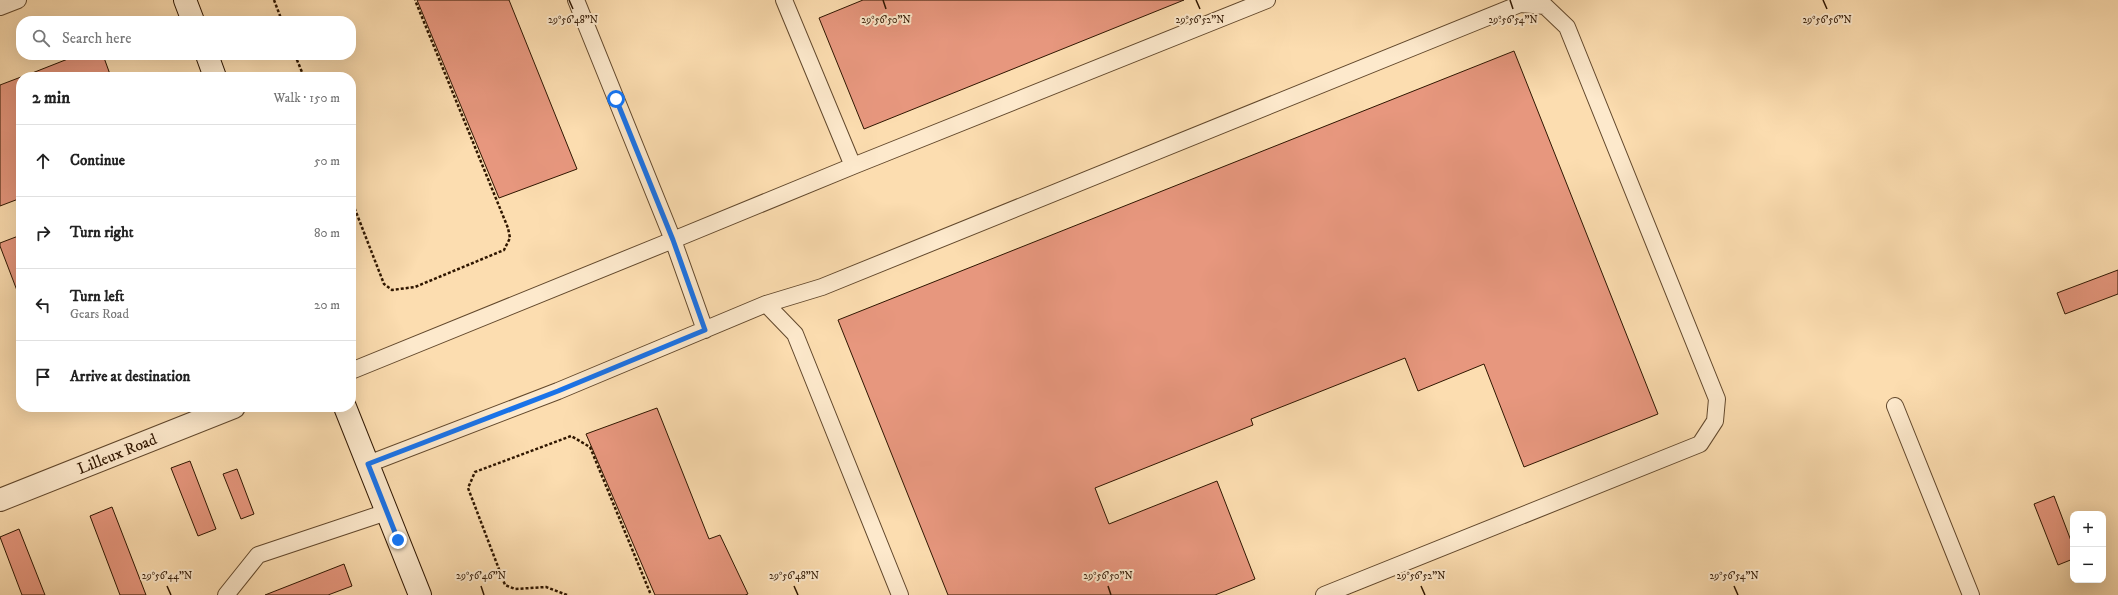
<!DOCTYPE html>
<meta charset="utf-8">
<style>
body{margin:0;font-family:"IM FELL DW Pica",serif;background:#f2f2f2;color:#222}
.controls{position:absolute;right:12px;bottom:12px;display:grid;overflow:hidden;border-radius:8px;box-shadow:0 4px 16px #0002}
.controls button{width:36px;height:36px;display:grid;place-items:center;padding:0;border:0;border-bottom:1px solid #e0e0e0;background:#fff;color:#222;font:20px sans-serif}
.stop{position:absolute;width:12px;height:12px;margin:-9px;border:3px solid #1a73e8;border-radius:50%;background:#fff}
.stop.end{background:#1a73e8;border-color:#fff;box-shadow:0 1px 4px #0008}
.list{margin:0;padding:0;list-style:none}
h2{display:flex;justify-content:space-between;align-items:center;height:52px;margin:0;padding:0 16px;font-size:17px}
h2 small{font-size:13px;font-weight:400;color:#767676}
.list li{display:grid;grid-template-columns:26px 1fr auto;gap:12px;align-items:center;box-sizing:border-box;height:72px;padding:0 16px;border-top:1px solid #e0e0e0}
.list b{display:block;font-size:15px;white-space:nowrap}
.list p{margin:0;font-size:13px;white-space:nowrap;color:#767676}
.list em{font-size:13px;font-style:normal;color:#767676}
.icon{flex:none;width:22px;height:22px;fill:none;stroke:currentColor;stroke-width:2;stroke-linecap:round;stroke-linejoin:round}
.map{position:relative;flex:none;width:2118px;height:595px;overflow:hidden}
.search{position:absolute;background:#fff;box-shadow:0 4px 16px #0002;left:16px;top:16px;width:340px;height:44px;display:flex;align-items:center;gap:10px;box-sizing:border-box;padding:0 14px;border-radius:16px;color:#767676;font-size:15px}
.panel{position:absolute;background:#fff;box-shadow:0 4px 16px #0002;left:16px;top:72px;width:340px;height:340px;border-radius:16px}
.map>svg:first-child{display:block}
.building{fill:#e7977e;stroke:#2f1600}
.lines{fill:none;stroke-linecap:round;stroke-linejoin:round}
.service-casing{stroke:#62482c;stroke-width:18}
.minor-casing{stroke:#62482c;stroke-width:24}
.secondary-casing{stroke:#2f1600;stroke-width:24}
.path{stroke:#2f1600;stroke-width:2.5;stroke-dasharray:3 2;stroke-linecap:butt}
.service{stroke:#fde9cc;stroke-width:16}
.minor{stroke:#fde9cc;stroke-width:22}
.secondary{stroke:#fde9cc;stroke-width:22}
.route{stroke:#1a73e8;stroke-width:5}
.ticks{fill:none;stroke:#2f1600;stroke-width:1.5}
.labels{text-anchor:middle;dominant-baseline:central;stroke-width:4;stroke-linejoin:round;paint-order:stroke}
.street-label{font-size:16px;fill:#2f1600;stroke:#fde9cc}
.ticks-label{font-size:10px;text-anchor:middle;fill:#2f1600;stroke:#fde9cc;stroke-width:4;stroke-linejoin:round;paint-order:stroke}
</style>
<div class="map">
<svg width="2118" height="595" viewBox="0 0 2118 595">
<rect width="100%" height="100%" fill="#fcddb0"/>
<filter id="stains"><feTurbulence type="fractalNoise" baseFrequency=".005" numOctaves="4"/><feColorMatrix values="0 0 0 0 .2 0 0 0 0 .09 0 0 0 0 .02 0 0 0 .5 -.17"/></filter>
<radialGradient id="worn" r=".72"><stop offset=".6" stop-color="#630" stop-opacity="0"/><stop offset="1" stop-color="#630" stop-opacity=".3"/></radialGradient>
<!-- building -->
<path class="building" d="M417,0h92l68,169 -78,29z
M863,0h321l-320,129 -45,-111z
M1514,51l144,363 -134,53 -40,-103 -66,27 -13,-33 -154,61 2,6 -158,63 14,36 108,-43 38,98 -40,16h-267l-110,-275z
M78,55h25l8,22h-89z
M21,77v121l-21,8v-121z
M21,235v66l-21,-55v-3z
M2118,270v24l-53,20 -8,-21z
M657,408l52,131 11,-4 28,59 -3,1h-90l-69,-161z
M190,461l26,68 -18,7 -27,-68z
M237,469l17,45 -13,5 -18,-45z
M2054,496l19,50v13l-15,6 -24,-61z
M112,507l34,88h-26l-30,-79z
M19,529l26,66h-23l-22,-58z
M344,564l8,22 -24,9h-63z"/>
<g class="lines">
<!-- service casing -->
<g class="service-casing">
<path id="service" d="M0,7l18,-7
M853,166l414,-166
M766,304l56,-17 698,-283 25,2 22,21 150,372 -2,22 -15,23 -376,151
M705,330l-32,-90 180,-74 -69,-166
M351,371l322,-131 -97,-240
M1895,406l76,189
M368,464l190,-73 208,-87 29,30 105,261
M226,595l32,-40 129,-43"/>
</g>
<!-- minor casing -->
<g class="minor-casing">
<path id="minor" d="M0,500l234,-93"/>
</g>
<!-- secondary casing -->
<g class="secondary-casing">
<path id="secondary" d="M185,0l8,21
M207,55l8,22
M345,407l75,188"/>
</g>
<!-- path -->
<path class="path" d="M274,0l8,21
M295,55l9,22
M351,199l33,85 8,6 23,-3 89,-37 6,-12 -2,-10 -93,-228
M567,595l-21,-8 -31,2 -10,-4 -37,-97 7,-16 96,-36 19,11 61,148"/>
<!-- service -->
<use href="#service" class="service"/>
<!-- minor -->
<use href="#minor" class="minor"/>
<!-- secondary -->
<use href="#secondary" class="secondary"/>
</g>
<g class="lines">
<!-- route -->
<path class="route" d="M398,540l-30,-76 190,-73 147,-61 -32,-90 -57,-141"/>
</g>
<!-- ticks -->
<path class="ticks" d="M569,0l4,9M883,0l3,9M1196,0l4,9M1510,0l3,9M1823,0l4,9M167,586l4,9M481,586l3,9M794,586l4,9M1108,586l3,9M1421,586l4,9M1734,586l4,9"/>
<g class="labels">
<!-- street labels -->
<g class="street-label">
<text transform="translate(117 454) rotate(-22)">Lilleux Road</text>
</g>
</g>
<g class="ticks-label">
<text x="573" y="23">29°56'48"N</text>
<text x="886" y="23">29°56'50"N</text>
<text x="1513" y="23">29°56'54"N</text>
<text x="1827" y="23">29°56'56"N</text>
<text x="1200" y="23">29°56'52"N</text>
<text x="167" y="579">29°56'44"N</text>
<text x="481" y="579">29°56'46"N</text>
<text x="794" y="579">29°56'48"N</text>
<text x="1108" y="579">29°56'50"N</text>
<text x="1421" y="579">29°56'52"N</text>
<text x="1734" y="579">29°56'54"N</text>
</g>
<rect width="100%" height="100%" filter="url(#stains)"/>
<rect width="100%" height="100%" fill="url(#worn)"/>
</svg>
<div class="controls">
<button>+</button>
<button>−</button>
</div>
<div class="stop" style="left:616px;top:99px"></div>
<div class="stop end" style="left:398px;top:540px"></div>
<div class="search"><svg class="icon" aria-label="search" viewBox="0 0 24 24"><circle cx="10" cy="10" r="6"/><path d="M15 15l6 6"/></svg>Search here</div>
<section class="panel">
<h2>2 min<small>Walk · 150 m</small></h2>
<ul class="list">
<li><svg class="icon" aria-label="ahead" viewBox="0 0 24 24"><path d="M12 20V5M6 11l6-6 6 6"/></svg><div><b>Continue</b></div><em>50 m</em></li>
<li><svg class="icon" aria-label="right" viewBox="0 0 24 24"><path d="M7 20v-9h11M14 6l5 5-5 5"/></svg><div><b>Turn right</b></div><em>80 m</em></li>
<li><svg class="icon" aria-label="left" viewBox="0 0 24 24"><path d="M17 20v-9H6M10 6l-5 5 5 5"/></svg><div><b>Turn left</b><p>Gears Road</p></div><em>20 m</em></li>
<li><svg class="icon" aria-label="arrive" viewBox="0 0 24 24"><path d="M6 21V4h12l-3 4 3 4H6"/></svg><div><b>Arrive at destination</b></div></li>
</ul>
</section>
</div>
